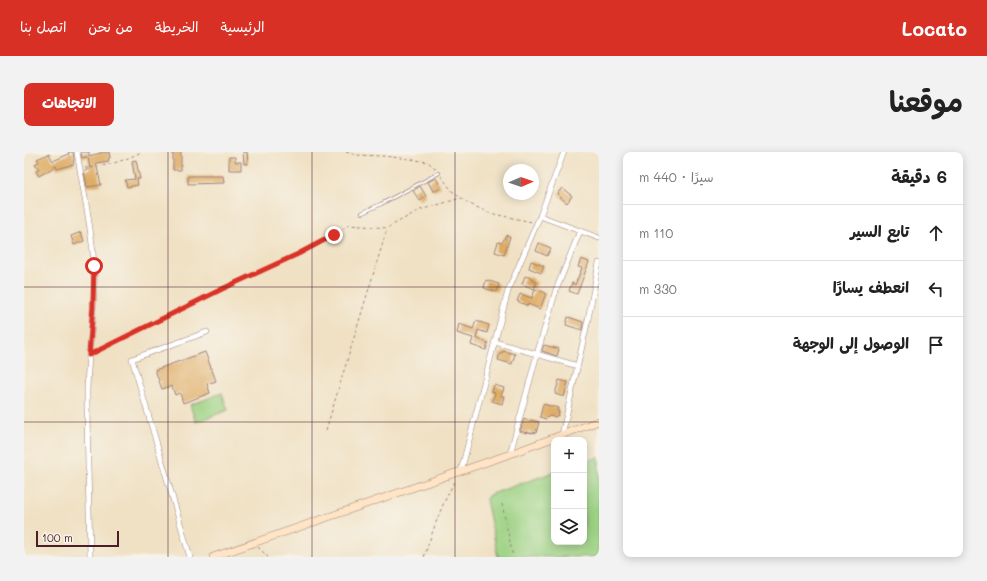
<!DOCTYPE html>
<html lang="ar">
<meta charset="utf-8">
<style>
body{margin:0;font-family:Mali,"Playpen Sans Arabic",sans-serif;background:#f2f2f2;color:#222;direction:rtl}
.controls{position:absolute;right:12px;bottom:12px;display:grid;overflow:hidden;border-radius:8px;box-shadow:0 2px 10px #0003}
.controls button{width:36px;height:36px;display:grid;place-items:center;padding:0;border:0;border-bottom:1px solid #e0e0e0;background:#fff;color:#222;font:20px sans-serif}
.compass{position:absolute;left:479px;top:12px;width:36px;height:36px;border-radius:50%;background:#fff;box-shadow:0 2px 10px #0003;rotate:88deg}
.scale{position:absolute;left:12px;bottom:10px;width:83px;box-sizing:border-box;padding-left:4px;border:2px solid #4a1f2b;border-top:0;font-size:11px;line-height:14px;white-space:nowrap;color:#4a1f2b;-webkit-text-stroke:3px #f7f3e8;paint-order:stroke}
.stop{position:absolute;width:12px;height:12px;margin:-9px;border:3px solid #d93025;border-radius:50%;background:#fff}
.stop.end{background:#d93025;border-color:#fff;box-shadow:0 1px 4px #0008}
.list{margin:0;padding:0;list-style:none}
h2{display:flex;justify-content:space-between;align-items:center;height:52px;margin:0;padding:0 16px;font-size:17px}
h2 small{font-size:13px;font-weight:400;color:#767676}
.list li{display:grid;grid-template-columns:26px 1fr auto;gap:12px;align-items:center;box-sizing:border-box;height:56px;padding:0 16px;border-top:1px solid #e0e0e0}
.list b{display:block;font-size:15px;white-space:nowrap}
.list em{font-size:13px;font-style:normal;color:#767676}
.icon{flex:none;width:22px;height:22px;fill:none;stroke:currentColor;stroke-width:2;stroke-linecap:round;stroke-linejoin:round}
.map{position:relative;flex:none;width:575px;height:405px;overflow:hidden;direction:ltr;border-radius:8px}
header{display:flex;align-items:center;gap:24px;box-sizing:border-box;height:56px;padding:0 20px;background:#d93025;color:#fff}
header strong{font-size:19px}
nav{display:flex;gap:22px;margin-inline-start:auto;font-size:14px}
.intro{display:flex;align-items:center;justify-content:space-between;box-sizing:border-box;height:96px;padding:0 24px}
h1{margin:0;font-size:28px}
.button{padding:10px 18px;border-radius:8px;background:#d93025;color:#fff;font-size:14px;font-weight:700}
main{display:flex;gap:24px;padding:0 24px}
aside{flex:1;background:#fff;border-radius:8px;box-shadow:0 2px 10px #0003}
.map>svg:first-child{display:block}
.green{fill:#9bd283;stroke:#727857}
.building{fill:#deaa61}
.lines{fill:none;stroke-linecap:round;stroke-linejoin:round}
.lane-casing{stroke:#9d8078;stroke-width:4}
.street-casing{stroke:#9d8078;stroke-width:6}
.secondary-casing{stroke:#9d8078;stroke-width:8}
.path{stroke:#9d8078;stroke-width:1;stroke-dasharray:3 3;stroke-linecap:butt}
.lane{stroke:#fff;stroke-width:2.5}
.street{stroke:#fff;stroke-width:5}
.secondary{stroke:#ffe4c6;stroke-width:7}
.route{stroke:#d93025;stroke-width:5}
.grid{fill:none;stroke:#4a1f2b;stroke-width:1;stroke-opacity:0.55}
</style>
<header>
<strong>Locato</strong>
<nav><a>الرئيسية</a><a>الخريطة</a><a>من نحن</a><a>اتصل بنا</a></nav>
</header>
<div class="intro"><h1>موقعنا</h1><a class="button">الاتجاهات</a></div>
<main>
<aside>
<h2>6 دقيقة<small>سيرًا · 440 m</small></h2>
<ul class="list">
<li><svg class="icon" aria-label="ahead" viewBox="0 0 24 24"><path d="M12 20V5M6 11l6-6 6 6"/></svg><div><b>تابع السير</b></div><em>110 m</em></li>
<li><svg class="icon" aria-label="left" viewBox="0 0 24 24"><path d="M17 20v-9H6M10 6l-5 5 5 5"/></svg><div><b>انعطف يسارًا</b></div><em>330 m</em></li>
<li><svg class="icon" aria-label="arrive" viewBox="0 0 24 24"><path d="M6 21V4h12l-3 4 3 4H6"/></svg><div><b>الوصول إلى الوجهة</b></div></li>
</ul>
</aside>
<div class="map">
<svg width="575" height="405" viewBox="0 0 575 405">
<rect width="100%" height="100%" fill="#f7f3e8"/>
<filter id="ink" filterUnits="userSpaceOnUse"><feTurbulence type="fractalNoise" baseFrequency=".025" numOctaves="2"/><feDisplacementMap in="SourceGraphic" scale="8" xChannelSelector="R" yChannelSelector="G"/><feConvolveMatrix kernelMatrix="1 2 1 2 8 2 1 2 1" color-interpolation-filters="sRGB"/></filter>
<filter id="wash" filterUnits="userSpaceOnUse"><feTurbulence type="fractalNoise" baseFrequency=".012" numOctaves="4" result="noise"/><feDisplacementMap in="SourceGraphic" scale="16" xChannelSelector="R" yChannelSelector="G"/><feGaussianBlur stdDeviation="0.9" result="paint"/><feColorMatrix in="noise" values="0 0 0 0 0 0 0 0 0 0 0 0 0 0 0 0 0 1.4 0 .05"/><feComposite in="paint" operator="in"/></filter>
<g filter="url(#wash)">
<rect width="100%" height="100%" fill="#f0e1c4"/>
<!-- green -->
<path class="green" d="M198,241l6,17 -32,12 -6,-17z
M575,305v100h-101l-12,-58 3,-4 65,-23v70h30v-80z"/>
<g id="blocks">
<!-- building -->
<path class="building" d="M44,0h5l1,8 -1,1 1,3 -17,5 -1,-3 -17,10 -3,-5 3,-2 -4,-5 4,-2 -2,-3 12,-5 4,7 16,-7z
M57,0h8v4l12,-3v-1h8l1,6 -2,1 1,2 -13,2 5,22 -14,2 -3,-16 6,-2 -2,-12 -6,1z
M149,0h8v18h-8z
M219,0h4l1,12h-4z
M205,5h6v5h6v8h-12z
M112,8l4,19h-3l1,6 -11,2 -2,-7 10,-1 -3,-18z
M164,24h35l1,7 -36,1z
M412,26l5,10 -6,3h-2l-5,-9z
M396,34l6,10 -6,5 -7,-10z
M538,36l10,8 -5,7 -10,-9z
M57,80l3,9 -10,4 -3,-9z
M482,83l4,2 -6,18 -9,-3 3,-10 4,1z
M515,91l12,5 -4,8 -11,-5z
M557,107l8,3 -12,32 -8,-3 3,-8 3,2 7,-17 -4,-1z
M507,109l13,5 -3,7 -12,-5z
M501,124l9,3 -1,2 4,1 -3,7 -12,-5z
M462,128l13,4 -2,8 -13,-4z
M511,137l11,4 -6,16 -12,-5v2l-11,-5 3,-7 12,4z
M544,165l15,5 -1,8 -16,-5z
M452,169l13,4 -2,8 -9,-3 -2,8 12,5 -2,7 -15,-5 2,-7 -16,-5 2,-9 14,5z
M520,193l15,4 -2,7 -15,-5z
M479,199l12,3 -3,10 -14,-4 2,-7h2z
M181,200l11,29 -9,3 3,9 -27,10 -3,-10 -5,2 -3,-9 -10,3 -7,-19z
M535,228l9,2 -4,15 -9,-3z
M470,233l10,3 -3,8h3l-2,8 -10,-3 3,-8 -3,-1z
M519,252l15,4 -1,3h2l-1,5 -1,-1 -1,2 -7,-1 -3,3 -6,-2z
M500,267l6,2 1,-1 8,2 -3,11 -3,-1v1l-6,-1v1l-7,-2z"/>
</g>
</g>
<g filter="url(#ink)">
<use href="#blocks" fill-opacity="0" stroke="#9d8078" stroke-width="1"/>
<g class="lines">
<!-- lane casing -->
<g class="lane-casing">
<path id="lane" d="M338,61l19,-9 58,-31"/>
</g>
<!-- street casing -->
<g class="street-casing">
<path id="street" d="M53,0c6,38 15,76 17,114 2,41 -6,83 -7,124 0,56 2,111 3,167
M516,64l59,22
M471,190l83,24
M538,283l25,-111 12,-61
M486,302l27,-100 19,-64 24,-59
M437,319l47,-180 32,-75 24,-64
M166,405l-58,-198 75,-27"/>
</g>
<!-- secondary casing -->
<g class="secondary-casing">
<path id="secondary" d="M189,405l297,-103 89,-33"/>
</g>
<!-- path -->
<path class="path" d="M322,0l10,3 27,1 27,3 18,3 8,7
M61,16c16,0 42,-8 56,-16
M417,24l11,15 16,12 21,10 43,9
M71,200l127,-63 28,-13 48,-21 17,-9 34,-21 38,3 33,-18 41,-12
M302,278l61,-201
M478,352l11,53
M234,395l10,10
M400,405c9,-26 17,-53 32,-77"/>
<!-- lane -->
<use href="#lane" class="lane"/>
<!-- street -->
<use href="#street" class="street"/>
<!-- secondary -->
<use href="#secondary" class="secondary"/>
</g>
</g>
<g class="lines" filter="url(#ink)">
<!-- route -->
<path class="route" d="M70,114l-1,41 -4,48 133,-66 76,-35 36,-19"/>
</g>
<!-- grid -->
<path class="grid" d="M144,0v405M288,0v405M431,0v405M0,135h575M0,270h575"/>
</svg>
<div class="controls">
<button>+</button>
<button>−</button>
<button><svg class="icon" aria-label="layers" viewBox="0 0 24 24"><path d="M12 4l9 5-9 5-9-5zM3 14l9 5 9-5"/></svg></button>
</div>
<svg class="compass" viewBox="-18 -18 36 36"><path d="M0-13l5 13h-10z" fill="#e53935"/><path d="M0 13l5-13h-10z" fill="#767676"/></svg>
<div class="scale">100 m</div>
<div class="stop" style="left:70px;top:114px"></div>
<div class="stop end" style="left:310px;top:83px"></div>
</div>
</main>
